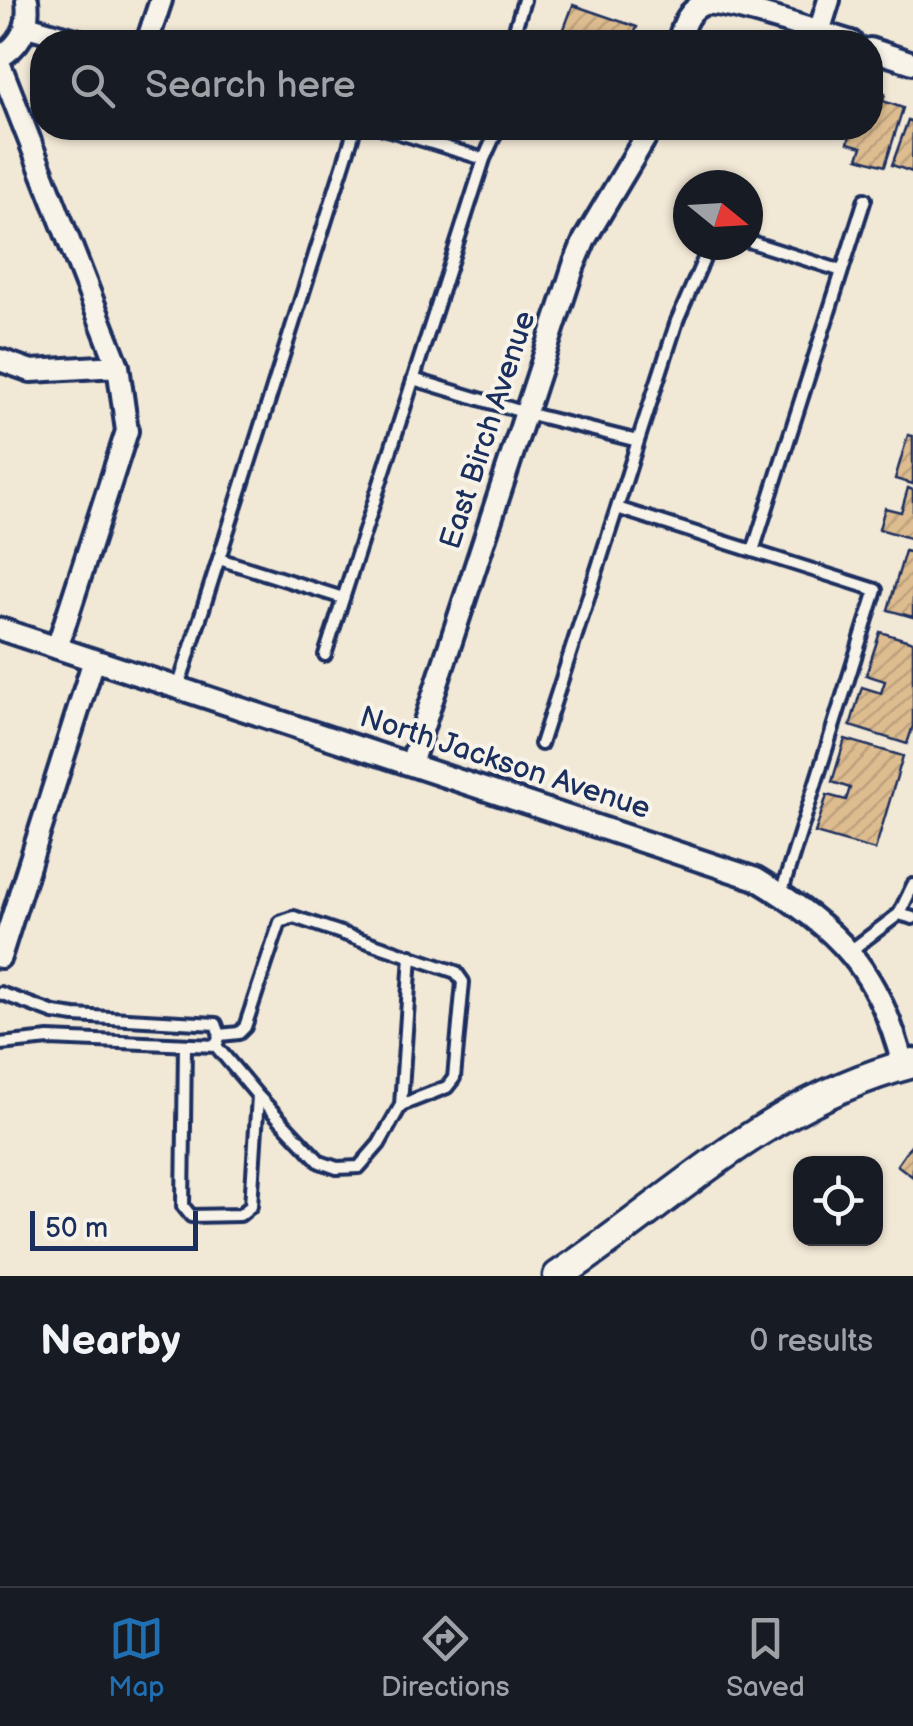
<!DOCTYPE html>
<style>
body{margin:0;font-family:"Balsamiq Sans",sans-serif;background:#242831;color:#f1f3f6}
.controls{position:absolute;right:30px;bottom:30px;display:grid;overflow:hidden;border-radius:20px;box-shadow:0 2px 8px #0004}
.controls button{width:90px;height:90px;display:grid;place-items:center;padding:0;border:0;border-bottom:2px solid #363941;background:#171b24;color:#f1f3f6;font:50px sans-serif}
.compass{position:absolute;left:673px;top:170px;width:90px;height:90px;border-radius:50%;background:#171b24;box-shadow:0 2px 8px #0004;rotate:108deg}
.scale{position:absolute;left:30px;bottom:25px;width:168px;box-sizing:border-box;padding-left:10px;border:5px solid #1b2f5e;border-top:0;font-size:28px;line-height:35px;white-space:nowrap;color:#1b2f5e;-webkit-text-stroke:8px #f7f3e8;paint-order:stroke}
.list{margin:0;padding:0;list-style:none}
h2{display:flex;justify-content:space-between;align-items:center;height:130px;margin:0;padding:0 40px;font-size:42px}
h2 small{font-size:32px;font-weight:400;color:#9ea1a6}
.icon{flex:none;width:55px;height:55px;fill:none;stroke:currentColor;stroke-width:2;stroke-linecap:round;stroke-linejoin:round}
.map{position:relative;flex:none;width:913px;height:1276px;overflow:hidden}
.search{position:absolute;background:#171b24;box-shadow:0 2px 8px #0004;left:30px;right:30px;top:30px;height:110px;display:flex;align-items:center;gap:25px;box-sizing:border-box;padding:0 35px;border-radius:40px;color:#9ea1a6;font-size:38px}
.sheet{height:310px;background:#171b24}
nav{display:flex;justify-content:space-around;align-items:center;box-sizing:border-box;height:140px;border-top:2px solid #363941;background:#171b24;font-size:28px;color:#9ea1a6}
nav a{display:grid;justify-items:center;gap:5px}
nav .on{color:#1f6fb2}
.map>svg:first-child{display:block}
.building{fill:url(#building-hatch);stroke:#1b2f5e;stroke-width:2.5}
.lines{fill:none;stroke-linecap:round;stroke-linejoin:round}
.lane-casing{stroke:#1b2f5e;stroke-width:18}
.street-casing{stroke:#1b2f5e;stroke-width:28}
.secondary-casing{stroke:#1b2f5e;stroke-width:35}
.lane{stroke:#f7f3e8;stroke-width:10}
.street{stroke:#f7f3e8;stroke-width:20}
.secondary{stroke:#f7f3e8;stroke-width:28}
.labels{text-anchor:middle;dominant-baseline:central;stroke-width:8;stroke-linejoin:round;paint-order:stroke}
.street-label{font-size:30px;fill:#1b2f5e;stroke:#f7f3e8}
</style>
<div class="map">
<svg width="913" height="1276" viewBox="0 0 913 1276">
<defs>
<pattern id="building-hatch" width="6" height="6" patternUnits="userSpaceOnUse" patternTransform="scale(2.5)"><rect width="6" height="6" fill="#ddbc8f"/><path d="M-1 1l2-2M0 6l6-6M5 7l2-2" fill="none" stroke="#bda27e"/></pattern>
</defs>
<rect width="100%" height="100%" fill="#f2e8d6"/>
<filter id="ink" filterUnits="userSpaceOnUse"><feTurbulence type="fractalNoise" baseFrequency=".01" numOctaves="2"/><feDisplacementMap in="SourceGraphic" scale="20" xChannelSelector="R" yChannelSelector="G"/><feConvolveMatrix kernelMatrix="1 2 1 2 8 2 1 2 1" color-interpolation-filters="sRGB"/></filter>
<g filter="url(#ink)">
<!-- building -->
<path class="building" d="M573,5l64,22 -6,15h-72z
M870,89l15,5 -2,7 20,7 -18,58 -27,-8 4,-11 -14,-4 4,-15h18z
M908,120l5,2 -1,50 -20,-7z
M908,435l5,1v48l-18,-5z
M908,488l5,2v49l-34,-10 6,-21 16,4z
M905,551l8,2v64l-25,-7z
M880,632l33,10v84l-6,18 -57,-18 12,-39 19,6 4,-12 -19,-6z
M845,739l58,17 -28,94 -60,-17 12,-38 19,5 4,-12 -18,-6z
M913,1142v35l-16,-12z"/>
<g class="lines">
<!-- lane casing -->
<g class="lane-casing">
<path id="lane" d="M511,42l13,-42
M383,128l101,31 14,-31
M748,241l94,30 23,-72
M413,379l113,34 112,28 -21,67 259,82 -95,304
M638,441l39,-120 33,-76
M753,551l89,-280
M219,559l124,39
M325,655l159,-496
M178,688l177,-560
M541,744l76,-236
M899,914l14,-29
M850,951l49,-37 14,4
M0,993l54,20 21,3 141,8 4,11 -4,11 -167,-7 -49,5
M220,1035l19,-2 6,-6 35,-105 14,-5 162,55 7,10 -9,96 -7,9 -46,18 -22,39 -20,23 -22,1 -17,-6 -62,-66
M185,1046l-2,160 8,10 49,-1 11,-9 7,-110 -42,-50
M401,1105l10,-149"/>
</g>
<!-- street casing -->
<g class="street-casing">
<path id="street" d="M27,26l55,16
M819,32l10,-32
M147,42l14,-42
M678,42c5,-15 9,-32 26,-38 22,-4 120,30 147,38
M870,49l43,14
M0,57c22,-13 30,-32 27,-57
M0,65l118,301 9,65 -70,217
M0,360l31,11 87,-5
M0,629l756,250c83,50 123,91 147,186
M411,764l163,-499 11,-26 66,-111
M0,957l94,-297"/>
</g>
<!-- secondary casing -->
<g class="secondary-casing">
<path id="secondary" d="M558,1276c122,-81 207,-174 355,-213"/>
</g>
<!-- lane -->
<use href="#lane" class="lane"/>
<!-- street -->
<use href="#street" class="street"/>
<!-- secondary -->
<use href="#secondary" class="secondary"/>
</g>
</g>
<g class="labels">
<!-- street labels -->
<g class="street-label">
<text transform="translate(488 430) rotate(-72)">East Birch Avenue</text>
<text transform="translate(505 763) rotate(18)">North Jackson Avenue</text>
</g>
</g>
</svg>
<div class="controls">
<button><svg class="icon" aria-label="locate" viewBox="0 0 24 24"><circle cx="12" cy="12" r="6"/><path d="M12 2v4M12 18v4M2 12h4M18 12h4"/></svg></button>
</div>
<svg class="compass" viewBox="-18 -18 36 36"><path d="M0-13l5 13h-10z" fill="#e53935"/><path d="M0 13l5-13h-10z" fill="#9ea1a6"/></svg>
<div class="scale">50 m</div>
<div class="search"><svg class="icon" aria-label="search" viewBox="0 0 24 24"><circle cx="10" cy="10" r="6"/><path d="M15 15l6 6"/></svg>Search here</div>
</div>
<section class="sheet">
<h2>Nearby<small>0 results</small></h2>
<ul class="list">
</ul>
</section>
<nav>
<a class="on"><svg class="icon" aria-label="map" viewBox="0 0 24 24"><path d="M3 6l6-2 6 2 6-2v14l-6 2-6-2-6 2zM9 4v14M15 6v14"/></svg>Map</a>
<a><svg class="icon" aria-label="directions" viewBox="0 0 24 24"><path d="M12 3l9 9-9 9-9-9zM9 14v-3h6M13 9l2 2-2 2"/></svg>Directions</a>
<a><svg class="icon" aria-label="saved" viewBox="0 0 24 24"><path d="M7 4h10v16l-5-4-5 4z"/></svg>Saved</a>
</nav>
